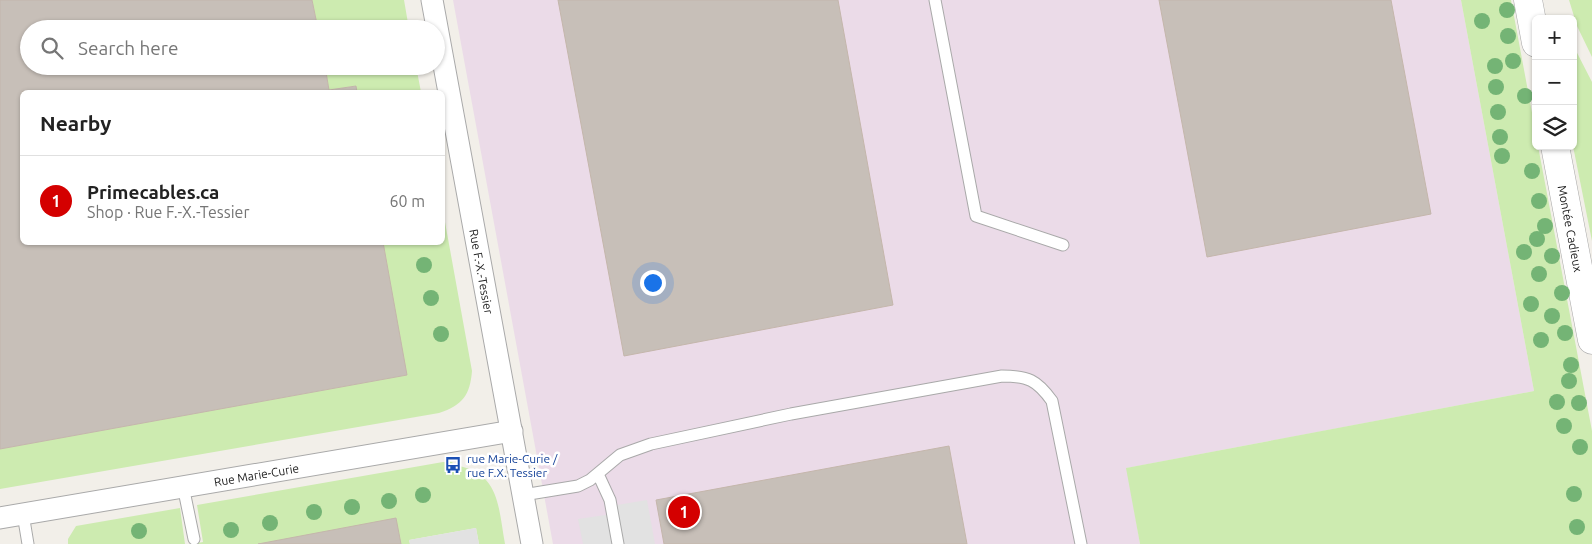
<!DOCTYPE html>
<meta charset="utf-8">
<style>
body{margin:0;font-family:Ubuntu,sans-serif;background:#f2f2f2;color:#222}
.controls{position:absolute;right:15px;top:15px;display:grid;overflow:hidden;border-radius:8px;box-shadow:0 1px 4px #0004}
.controls button{width:45px;height:45px;display:grid;place-items:center;padding:0;border:0;border-bottom:1px solid #e0e0e0;background:#fff;color:#222;font:25px sans-serif}
.you{position:absolute;left:652px;top:282px;width:18px;height:18px;margin:-12px;border:4px solid #fff;border-radius:50%;background:#1a73e8;box-shadow:0 0 0 8px #1a73e833}
.badge{display:grid;place-items:center;width:32px;height:32px;border-radius:50%;background:#d40000;color:#fff;font-size:16px;font-weight:700}
.pin{position:absolute;translate:-50% -50%;border:2px solid #fff;box-shadow:0 1px 5px #0006}
.list{margin:0;padding:0;list-style:none}
h2{display:flex;justify-content:space-between;align-items:center;height:65px;margin:0;padding:0 20px;font-size:21px}
h2 small{font-size:16px;font-weight:400;color:#767676}
.list li{display:grid;grid-template-columns:32px 1fr auto;gap:15px;align-items:center;box-sizing:border-box;height:90px;padding:0 20px;border-top:1px solid #e0e0e0}
.list b{display:block;font-size:19px;white-space:nowrap}
.list p{margin:0;font-size:16px;white-space:nowrap;color:#767676}
.list em{font-size:16px;font-style:normal;color:#767676}
.icon{flex:none;width:28px;height:28px;fill:none;stroke:currentColor;stroke-width:2;stroke-linecap:round;stroke-linejoin:round}
.map{position:relative;flex:none;width:1592px;height:544px;overflow:hidden}
.search{position:absolute;background:#fff;box-shadow:0 1px 4px #0004;left:20px;top:20px;width:425px;height:55px;display:flex;align-items:center;gap:12px;box-sizing:border-box;padding:0 18px;border-radius:28px;color:#767676;font-size:19px}
.panel{position:absolute;background:#fff;box-shadow:0 1px 4px #0004;left:20px;top:90px;width:425px;height:155px;border-radius:8px}
.map>svg:first-child{display:block}
.industrial{fill:#ebdbe8}
.grass{fill:#cdebb0}
.parking{fill:#e2e2e2}
.building{fill:#c7bfb8;stroke:#c4b6ab}
.lines{fill:none;stroke-linecap:round;stroke-linejoin:round}
.service-casing{stroke:#a9a9a9;stroke-width:13}
.minor-casing{stroke:#a9a9a9;stroke-width:23}
.tertiary-casing{stroke:#a9a9a9;stroke-width:29}
.service{stroke:#fff;stroke-width:11}
.minor{stroke:#fff;stroke-width:21}
.tertiary{stroke:#fff;stroke-width:28}
.tree{fill:#74b475}
.labels{text-anchor:middle;dominant-baseline:central;stroke-width:5;stroke-linejoin:round;paint-order:stroke}
.street-label{font-size:12px;fill:#222;stroke:#fff}
.transit-label{font-size:12px;fill:#164399;stroke:#fff;text-anchor:start}
</style>
<div class="map">
<svg width="1592" height="544" viewBox="0 0 1592 544">
<rect width="100%" height="100%" fill="#f2efe9"/>
<!-- industrial -->
<path class="industrial" d="M453,0h1008l73,391 -407,77 13,76h-587z"/>
<!-- grass -->
<path class="grass" d="M312,0h92l5,29h-91z
M1461,0h50l25,134v12h2l54,285v113h-452l-14,-76 408,-77z
M1569,0h23v57l-15,-31z
M1573,45l19,37v159l-19,-95z
M325,66h91l5,26h-64l-2,-6 -26,4z
M443,211l29,160c-2,24 -9,34 -33,42l-439,76v-40l406,-74 -23,-132 59,-1z
M443,462h9l2,3c46,7 44,41 51,79h-26l-3,-16 -67,12 1,4h-218l11,-2 -6,-37z
M180,508l5,36h-117v-5l8,-13z"/>
<!-- parking -->
<path class="parking" d="M647,500l8,44h-72l-5,-25 34,-5 -1,-8z
M476,528l3,16h-69l-1,-4z"/>
<!-- building -->
<path class="building" d="M0,0h312l6,29h-289v37h296l4,24 27,-4 1,6h-335v150h361l24,133 -407,74z
M558,0h280l55,305 -269,51z
M1159,0h232l40,214 -224,43z
M949,446l18,98h-303l-8,-44z
M396,518l5,26h-143z"/>
<g class="lines">
<!-- service casing -->
<g class="service-casing">
<path id="service" d="M935,0l41,216 87,29
M598,474l12,26 8,44
M183,486l11,53
M523,495l55,-9 12,-6 30,-25 31,-11 140,-30 211,-38c26,0 35,4 50,25l29,143
M23,514l5,30"/>
</g>
<!-- minor casing -->
<g class="minor-casing">
<g id="minor">
<path id="s1" d="M432,0l100,544"/>
<path id="s2" d="M0,518l512,-87"/>
</g>
</g>
<!-- tertiary casing -->
<g class="tertiary-casing">
<g id="tertiary">
<path d="M1528,0l8,43"/>
<path id="s3" d="M1555,146l37,194"/>
</g>
</g>
<!-- service -->
<use href="#service" class="service"/>
<!-- minor -->
<use href="#minor" class="minor"/>
<!-- tertiary -->
<use href="#tertiary" class="tertiary"/>
</g>
<!-- trees -->
<g class="tree">
<circle cx="1507" cy="10" r="8"/>
<circle cx="1482" cy="21" r="8"/>
<circle cx="1508" cy="36" r="8"/>
<circle cx="1513" cy="61" r="8"/>
<circle cx="1495" cy="66" r="8"/>
<circle cx="1496" cy="87" r="8"/>
<circle cx="1525" cy="96" r="8"/>
<circle cx="1498" cy="112" r="8"/>
<circle cx="1500" cy="137" r="8"/>
<circle cx="1502" cy="156" r="8"/>
<circle cx="1532" cy="171" r="8"/>
<circle cx="1539" cy="201" r="8"/>
<circle cx="1545" cy="226" r="8"/>
<circle cx="1537" cy="239" r="8"/>
<circle cx="1524" cy="252" r="8"/>
<circle cx="1552" cy="256" r="8"/>
<circle cx="424" cy="265" r="8"/>
<circle cx="1539" cy="274" r="8"/>
<circle cx="1562" cy="293" r="8"/>
<circle cx="431" cy="298" r="8"/>
<circle cx="1531" cy="304" r="8"/>
<circle cx="1552" cy="316" r="8"/>
<circle cx="1565" cy="333" r="8"/>
<circle cx="441" cy="334" r="8"/>
<circle cx="1541" cy="340" r="8"/>
<circle cx="1571" cy="365" r="8"/>
<circle cx="1569" cy="381" r="8"/>
<circle cx="1557" cy="402" r="8"/>
<circle cx="1579" cy="403" r="8"/>
<circle cx="1564" cy="426" r="8"/>
<circle cx="1580" cy="447" r="8"/>
<circle cx="1574" cy="494" r="8"/>
<circle cx="423" cy="495" r="8"/>
<circle cx="389" cy="501" r="8"/>
<circle cx="352" cy="507" r="8"/>
<circle cx="314" cy="512" r="8"/>
<circle cx="270" cy="523" r="8"/>
<circle cx="1577" cy="527" r="8"/>
<circle cx="231" cy="530" r="8"/>
<circle cx="139" cy="531" r="8"/>
</g>
<!-- icons -->
<defs>
<g id="bus-bare" transform="scale(1.35)"><path d="M-5-6H5V4H4V6H2V4H-2V6H-4V4H-5ZM-3.5-4V0h7V-4ZM-3.5 1.2v1.5H-2V1.2ZM2 1.2v1.5H3.5V1.2Z" fill="#1a4fb4" stroke="#fff" stroke-width="2.5" paint-order="stroke"/></g>
</defs>
<g fill-rule="evenodd">
<use href="#bus-bare" x="453" y="465"/>
</g>
<g class="labels">
<!-- street labels -->
<g class="street-label">
<text stroke="none"><textPath href="#s3" startOffset="84">Montée Cadieux</textPath></text>
<text stroke="none"><textPath href="#s1" startOffset="276">Rue F.-X.-Tessier</textPath></text>
<text stroke="none"><textPath href="#s2" startOffset="260">Rue Marie-Curie</textPath></text>
</g>
<!-- transit labels -->
<g class="transit-label">
<text x="467" y="458">rue Marie-Curie /<tspan x="467" dy="14">rue F.X. Tessier</tspan></text>
</g>
</g>
</svg>
<div class="controls">
<button>+</button>
<button>−</button>
<button><svg class="icon" aria-label="layers" viewBox="0 0 24 24"><path d="M12 4l9 5-9 5-9-5zM3 14l9 5 9-5"/></svg></button>
</div>
<div class="you"></div>
<div class="pin badge" style="left:684px;top:512px">1</div>
<div class="search"><svg class="icon" aria-label="search" viewBox="0 0 24 24"><circle cx="10" cy="10" r="6"/><path d="M15 15l6 6"/></svg>Search here</div>
<section class="panel">
<h2>Nearby<small></small></h2>
<ul class="list">
<li><span class="badge">1</span><div><b>Primecables.ca</b><p>Shop · Rue F.-X.-Tessier</p></div><em>60 m</em></li>
</ul>
</section>
</div>
